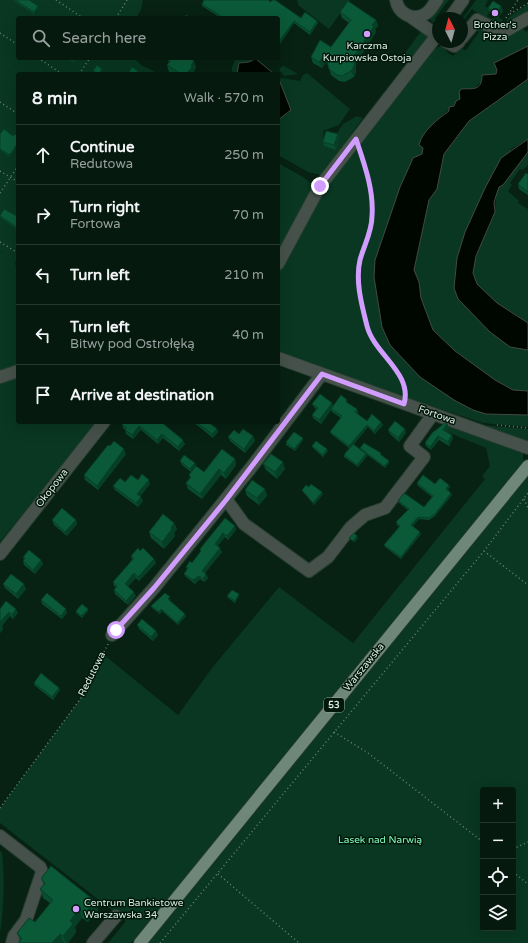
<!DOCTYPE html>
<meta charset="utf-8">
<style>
body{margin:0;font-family:"Varela Round",sans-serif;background:#13261c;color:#f1f3f6}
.controls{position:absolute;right:12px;bottom:12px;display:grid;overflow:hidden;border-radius:4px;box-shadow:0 4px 16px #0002}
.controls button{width:36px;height:36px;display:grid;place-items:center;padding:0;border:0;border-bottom:1px solid #26382e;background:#05190e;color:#f1f3f6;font:20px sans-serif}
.compass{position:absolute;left:432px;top:12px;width:36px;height:36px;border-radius:50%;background:#05190e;box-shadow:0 4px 16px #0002;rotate:354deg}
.stop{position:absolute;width:12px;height:12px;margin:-9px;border:3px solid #d19dfe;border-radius:50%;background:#fff}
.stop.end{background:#d19dfe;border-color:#fff;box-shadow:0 1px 4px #0008}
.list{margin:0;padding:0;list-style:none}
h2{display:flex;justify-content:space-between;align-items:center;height:52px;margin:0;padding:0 16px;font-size:17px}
h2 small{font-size:13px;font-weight:400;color:#97a09e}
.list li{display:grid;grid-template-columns:26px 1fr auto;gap:12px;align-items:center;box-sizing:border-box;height:60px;padding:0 16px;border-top:1px solid #26382e}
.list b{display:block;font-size:15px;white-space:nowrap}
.list p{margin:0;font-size:13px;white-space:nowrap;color:#97a09e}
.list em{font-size:13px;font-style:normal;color:#97a09e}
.icon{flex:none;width:22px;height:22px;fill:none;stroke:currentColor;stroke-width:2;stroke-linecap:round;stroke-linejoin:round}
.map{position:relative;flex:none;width:528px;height:943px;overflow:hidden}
.search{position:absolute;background:#05190e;box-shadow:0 4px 16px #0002;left:16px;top:16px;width:264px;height:44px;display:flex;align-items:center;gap:10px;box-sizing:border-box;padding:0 14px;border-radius:4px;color:#97a09e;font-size:15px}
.panel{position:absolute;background:#05190e;box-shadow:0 4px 16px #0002;left:16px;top:72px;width:264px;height:352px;border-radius:4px}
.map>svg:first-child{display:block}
.green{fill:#093721;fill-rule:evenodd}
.water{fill:#000701;stroke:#424b44}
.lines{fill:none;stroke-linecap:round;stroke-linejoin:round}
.minor-casing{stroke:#253d30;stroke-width:14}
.major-casing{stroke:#253d30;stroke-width:14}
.path{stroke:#6b8074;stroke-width:1.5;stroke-dasharray:1 3;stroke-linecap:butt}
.minor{stroke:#45514a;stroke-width:12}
.major{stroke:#6f8778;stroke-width:12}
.wall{fill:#094d2f}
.shaded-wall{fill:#073e26}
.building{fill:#0a5937;stroke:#073e26}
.route{stroke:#d19dfe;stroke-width:5}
.poi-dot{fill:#d19dfe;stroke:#00170b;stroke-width:1.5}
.labels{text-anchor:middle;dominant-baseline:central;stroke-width:3;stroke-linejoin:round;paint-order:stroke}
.shield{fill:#00170b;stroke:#99aba1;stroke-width:1}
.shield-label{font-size:9px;font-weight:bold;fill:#dbeae1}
.poi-label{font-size:10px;fill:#dbeae1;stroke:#00170b}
.street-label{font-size:10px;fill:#dbeae1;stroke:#00170b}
.park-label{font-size:10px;fill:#80fab8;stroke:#00170b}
</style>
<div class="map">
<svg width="528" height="943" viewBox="0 0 528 943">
<rect width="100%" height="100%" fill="#072113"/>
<!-- green -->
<path class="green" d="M0,0h143l-2,10 -5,8h-118v40h116l7,7 18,9h-141v189l-3,-1 3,15v91l-18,4v-120h2l-2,-1z
M297,0h53l-21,29 -31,-24z
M443,0h6l-14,18 3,2v5h-3l-4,-4 -1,-4z
M476,0h12l-3,6 6,4 -4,6 5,3 3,-4 8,5 -3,6 -4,1 -24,-18 -10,13v-3z
M528,4v9l-26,15 7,-11z
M476,25l23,13 23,-11 4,5 2,-2v16l-34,17 3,7 -1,4 -14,7 -10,9 -6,-1 -7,3 1,7 -22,20 -16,35 -9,4 -26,66 -13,53 8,50 8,18 30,32 66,37 42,1v12l-45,-4 -167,-55 1,-3 -12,-4 -1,2 -26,-9v-82l38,-75 80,-104 7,-3 29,-39 5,-4h8l2,5 6,4 7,-8 6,2 13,-18 -3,-3z
M422,30l7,6 -10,17 -9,3 -5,4 -3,-3z
M236,58h18l2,1 -7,3 -10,1 -2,11h-5v-7z
M282,66h2l14,8 -14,2 -5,-6z
M307,73l43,36 -11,16 -16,6 2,15 11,3 1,-16 6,-9 14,-8 6,2 -42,57 -13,-3 -30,-17v-35l11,-8 -11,-33 5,-1 17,3 3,-6z
M528,79v60l-17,10 -53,150 52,48 18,3v41l-15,-1 -18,-10 -40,-29 -22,-21 -12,-32 -2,-16 -5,-12 15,-70 8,-11 7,-35 25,-33z
M528,152v13l-5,5 -3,-1 -10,14 2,2 -4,6 11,10 -1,2 10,6v114c-16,-13 -39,-21 -51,-39 -12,-19 11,-50 17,-69 3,-9 0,-18 5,-27 6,-13 20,-25 29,-36z
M278,163l25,14 10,8 -35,68z
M18,376v46h79l-97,120v-161z
M442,423l77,26 4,4v8l-392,482h-23l18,-22 -126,-98v-15l81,-110 22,-44 75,61 34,-47 67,-81 74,56 132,-164 -3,-3 8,-10 -4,-18 -46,-19z
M482,425l46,4v13l-4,-1z
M528,477v466h-379zM483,790h30v138h-30z
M0,851l2,1c3,27 2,55 -2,82z"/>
<!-- water -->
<path class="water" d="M528,46v33l-59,42 -25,33 -7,35 -8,11 -15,70 5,12 2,16 12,32 22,21 40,29 18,10 15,1v24l-42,-1 -13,-4 -19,-10 -34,-23 -30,-32 -8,-18 -8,-50 1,-17 25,-73 13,-29 9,-4 1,-6 -4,-3c3,-14 19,-26 30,-34v-4l5,-1 2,-5 4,-2 -1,-7 2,-3c11,-1 21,3 21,-14l14,-1 1,-4 -3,-7z
M255,59h1l18,15h-37l2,-11 10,-1z
M278,77l13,33 -13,10z
M528,139v13l-25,33 -4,2 -5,15 1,10 -19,44 -3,17 4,11 20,19 31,20v27l-18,-3 -20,-15 -32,-33 -4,-11 3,-30 8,-26 20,-44 16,-30z"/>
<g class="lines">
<!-- minor casing -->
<g class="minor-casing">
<path id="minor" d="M396,0c2,13 17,22 29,14 5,-2 8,-9 12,-14
M411,17l27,19
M450,18l13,-18
M462,38l15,-18 25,13 26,-15
M446,42l8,4 5,-4
M278,264l42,-78 118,-152
M278,358l250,90
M0,377l18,-6
M226,499l18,25 65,47 19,-14 23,-30 14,-12 20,-7 39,-51 -14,-11 23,-32
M0,554l104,-132
M112,635l42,-47 96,-119 72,-95
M0,836l40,31 2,5 -16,48 -12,16 -2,7
M93,943l23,-27"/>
</g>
<!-- major casing -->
<g class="major-casing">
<path id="major" d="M140,943l388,-477"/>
</g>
<!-- path -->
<path class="path" d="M56,0l27,18
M510,14l18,-11
M116,18l11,-18
M506,18l12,-18
M0,33l18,12
M38,58l24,16
M79,74l11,-16
M0,102l18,12
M360,152c8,23 15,49 11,74 -1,7 -5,14 -7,20 -7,20 -5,37 -2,57 2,14 6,29 14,41 10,16 25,29 29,48
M0,171l18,11
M0,193l18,-27
M0,242l18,11
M497,425l31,3
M524,499l4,9
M484,551l44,34
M334,732l34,21 115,89
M0,808l81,-110 27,-54
M513,849l15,-7
M513,872l15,12
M218,874l81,69
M160,943l324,-392 44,-58"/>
<!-- minor -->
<use href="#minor" class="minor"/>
<!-- major -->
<use href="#major" class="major"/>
</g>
<!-- wall -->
<path class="wall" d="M13,0h16l9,6 1,2 -5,6z
M271,2l30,16 16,3 1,2 -8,12 -16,-12 -16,24v-29h-57l-19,-12v-2z
M501,6l2,5 -5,7 -8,-6 -2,-4z
M340,12l36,8 2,6 -3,3 1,3 -20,31v9l-2,5 -9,5 -6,-1 -8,-6 -4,-14 -5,7 -9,-5 -2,-6 20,-10 18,-24 -7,-5z
M67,58h10l-3,5z
M168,60l28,7 -2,4 1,2 -1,1h-21l-4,-2 -2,-7 2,-3z
M4,129l6,28 -10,-7v-16z
M339,139l-3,11 -12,-4 -1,-4z
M528,174v21l-9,-6 -1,-5z
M18,215v15l-17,-12 -1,-2h17z
M348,402v1l9,6 1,3 -1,1 10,8 14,1 2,3 -8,9 -7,-7 -14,17 7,6 -1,-2 21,7 8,8 -4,5 -19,-14 1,2 -9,11 -14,-10v-2l5,-7 -18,-14 -1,-2 11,-14 -9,-6 -1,-2 -10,14 -8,-6 -1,-3 4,-6 -2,-2 -2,-3 21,2z
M161,422l24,22 -6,7 -16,-13 -5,6 -17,-14 -8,9 -7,-5 -1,-4 -2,-2 -1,-4z
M193,422h15l9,7 1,3 -5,6z
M447,424l2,3 -3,4 7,7 -4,8 -10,-6 -8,10 -5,-4 -1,-3z
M388,430l18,3 -7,9 -9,-8z
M239,434l14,2 2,5 -10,12 -15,-12 -2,-4z
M303,438v2l-8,11 -9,-6v-3z
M110,446l16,8 -28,36 -13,-10 -1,-5z
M312,446l16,5 -5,6 -10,-9z
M235,459l1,6 -10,14 -5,-4 -19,24 -14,-10 -2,-6 4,-5 -1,-3 2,-3 -9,-7 -2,-4 15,2 1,3 8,6z
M263,464l22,5 -8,10 -11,-9z
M138,480l12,4 -10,12 3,5 -5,6 -23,-17 -2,-4 12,-4z
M417,483l32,2 1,2 -2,3 4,5 -17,21 -6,4 -10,-1 -6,7 8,8 -20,25 -16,-12 -1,-2 15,-18 -2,-2 -1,-3 12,-12 -9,-7 -1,-2 26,6 8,-10 -15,-12z
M309,487l14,7 -9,11 -11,-13 -1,-2z
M265,489l2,7 -8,9 -12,-9 -2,-6z
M52,520h24l1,4 -10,12 -13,-11z
M174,523l3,6 -3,4 1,3 -11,13 -13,-11 -2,-6z
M235,526l1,4 -8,10 -3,-3 -8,9 5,6 -17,21 3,5 -4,4 -4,-3 -5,5 -9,-7 -2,-3 3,-4 -1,-3 6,-4 9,-12 -1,-2z
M140,551l14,8 2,4 -17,18 -3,-3 -8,8 8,10 -8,9 -13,-11 -1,-4 2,-3 -2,-1 -1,-4 19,-22 -1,-4z
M23,557l18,3 2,4 -8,10 -11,-9 -1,-4 1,-2z
M3,584l23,5 -8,10 -13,-11z
M239,594v2l-4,7 -7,-5 -1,-2z
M171,599l-1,2 16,15 -8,9 -16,-14 -2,3 -8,-6 -1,-2z
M41,600l26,13 -5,6 -20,-15z
M0,609l18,4 -5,6 -3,-3 -8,10 1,3 -3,4z
M88,609v2l-6,7 -6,-5v-2z
M137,625l19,6 2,4 -5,6 -14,-12z
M34,683l26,7 -7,10 -19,-15z
M42,880l53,21 3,9 -10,12 -6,-4 -7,9 1,5 -8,11h-4l-1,-1 -1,1h-43v-1l1,-1 -3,-8 18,-11 15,-19 -7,-5 -3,-9 4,-4z"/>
<!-- shaded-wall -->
<path class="shaded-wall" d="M38,6l1,2 -5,6v-2z
M501,6l2,5 -5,7 -2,-5z
M376,20l2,6 -3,3 1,3 -20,31v9l-2,5 -3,-6 3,-14 18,-32z
M294,21v2l-16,24v-4z
M317,21l1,2 -8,12v-3z
M325,54l2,6 -5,8 -3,-6z
M75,58h2l-3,5 -1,-2z
M194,61l2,6 -2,4 1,2 -1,1h-8z
M102,69l1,2 -2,3h-2z
M338,134l1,5 -3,11 -2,-5z
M18,142v3l-8,12v-2z
M332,403l2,4 -3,2v1l-10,14 -2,-4z
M381,422l2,3 -8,9 -1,-3z
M447,424l2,3 -5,6 -1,-3z
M367,425l1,2 -18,22 -1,-3z
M139,426l2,4 -8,9 -1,-4z
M217,429l1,3 -5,6 -1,-4z
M405,429l1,4 -7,9 -1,-4z
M162,434l1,4 -5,6 -1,-4z
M452,435l1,3 -4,8 -1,-4z
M253,436l2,5 -10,12 -1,-4z
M438,436l1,4 -8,10 -1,-3z
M303,438v2l-8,11 -1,-2z
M183,440l2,4 -6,7 -1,-4z
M124,449l2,5 -28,36 -1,-4z
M327,449l1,2 -5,6v-2z
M366,454l1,2 -9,11 -1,-2z
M235,459l1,6 -10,14 -2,-6z
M389,461v2l-4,5 -1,-2z
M283,462l2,7 -8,10 -2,-7z
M195,463l1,4 -4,6 -2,-4z
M219,469l2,6 -19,24 -2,-5z
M149,480l1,4 -11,14 -2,-4z
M449,485l1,2 -3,4 -1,-2z
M265,489l2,7 -8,9 -2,-7z
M322,492l1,2 -9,11 -1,-2z
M451,493l1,2 -17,21v-2z
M141,497l2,4 -5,6 -2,-4z
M418,517l1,2 -7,8 -1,-2z
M76,520l1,4 -10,12 -2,-4z
M174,523l3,6 -3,4 1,3 -11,13 -2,-7 9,-14z
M235,526l1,4 -8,10 -1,-4z
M420,532l1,2 -20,25v-2z
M223,533l2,4 -9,11 -1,-4z
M357,536l1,2 -4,5 -1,-2z
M220,548l2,4 -18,22 -2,-3z
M154,559l2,4 -17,18 -1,-4z
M41,560l2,4 -8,10 -2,-4z
M134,573l2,5 -9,10 -2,-4z
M206,574l2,4 -4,4 -1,-3z
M199,576l1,3 -5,5 -2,-4z
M24,584l2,5 -8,10 -2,-5z
M134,592l2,4 -8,9 -2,-4z
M239,594v2l-4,7v-2z
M16,609l2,4 -5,6 -1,-4z
M66,609l1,4 -5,6 -1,-3z
M88,609v2l-6,7 -1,-2z
M161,609l1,2 -2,3 -1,-2z
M9,612l1,4 -8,10 1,3 -3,4v-11z
M185,614l1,2 -8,9 -1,-2z
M156,631l2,4 -5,6 -2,-4z
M59,688l1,2 -7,10 -1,-3z
M95,901l3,9 -10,12 -3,-8z
M79,909l3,9 -7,9 1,5 -8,11h-2l-3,-7 7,-15z
M60,934l3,8 -1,1h-10z"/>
<!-- building -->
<path class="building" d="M15,0h14l9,6 -4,6z
M204,0h64l3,2 1,-2h3l26,18 4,-6 12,9 -7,11 -16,-11 -16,22v-25h-54l-22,-14z
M348,1l28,19 -4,5 2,1 -20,31v9l-3,5 -9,5 -5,-1 -8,-6 -4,-15 -6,8 -8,-5 9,-17 11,7 20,-27 -11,-8z
M493,1l8,5 -5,7 -8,-5z
M186,15l5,3h-7z
M51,16l4,2h-6z
M69,58h6l-2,3z
M170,58h20l4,3 -3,5 1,1 -6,7h-5l-14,-9 3,-4 -2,-1z
M97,65l5,4 -3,5 -6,-3z
M132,67l6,4 -2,3h-8z
M4,129l9,7 1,-2 4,2v6l-8,13 -10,-6v-15z
M326,131l12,3 -4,11 -11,-3z
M526,173l2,1v18l-10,-8z
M4,209l13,7 1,-1v13l-18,-12z
M320,394l12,9 -13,17 -7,-5 6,-7 -6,-4z
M341,395l6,5 -1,2 11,7 -2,3 12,9 5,-7 9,8 -7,9 -7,-6 -18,21 -19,-14 12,-16 -11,-7z
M395,421l10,8 -7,9 -10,-8z
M124,422h37l22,18 -5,7 -16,-13 -5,6 -18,-14 -7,9 -7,-5 1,-2 -4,-4z
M196,422h12l9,7 -5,5z
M445,423l2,1 -4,6 9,5 -4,7 -10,-6 -8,11 -5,-4 7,-10z
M243,429l10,7 -9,13 -16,-12 6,-7 5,4z
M294,432l9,6 -9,11 -8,-7z
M114,441l10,8 -27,37 -13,-11 24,-30 2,1z
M316,441l11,8 -4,6 -11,-9z
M364,443l17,10 -1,1 9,7 -5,5 -24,-18z
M353,444l13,10 -9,11 -13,-10z
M222,449l13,10 -11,14 -5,-4 -19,25 -14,-11 5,-6 -2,-2 7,-9 8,6z
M271,454l12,8 -8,10 -12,-8z
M184,455l11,8 -5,6 -10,-8z
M142,474l7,6 -12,14 4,3 -5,6 -23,-17 7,-8 5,4 6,-7 7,5z
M423,475l12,9 5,-6 9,7 -3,4 5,4 -16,21 -6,4 -11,-1 -7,8 9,7 -19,25 -17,-12 16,-19 -4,-4 13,-13 -11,-8 6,-8 20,14 9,-11 -16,-13z
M252,480l13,9 -8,9 -12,-8z
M311,484l11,8 -9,11 -11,-13 4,-5 3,2z
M62,508l14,12 -11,12 -13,-12z
M163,514l11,9 -3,5 1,1 -10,13 -13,-10z
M225,518l10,8 -8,10 -4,-3 -8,11 5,4 -18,23 4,3 -3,5 -4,-3 -6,4 -9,-6 4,-6 -2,-1 4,-6 2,2 9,-12 -1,-2z
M354,533l3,3 -4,5 -4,-3z
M138,548l2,3 3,-3 11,11 -16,18 -4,-4 -9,11 9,8 -8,9 -12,-11 3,-4 -4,-4 21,-24 -3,-2z
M29,550l12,10 -8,10 -10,-9 2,-3 -2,-1z
M11,574l13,10 -8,10 -13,-10z
M232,590l7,4 -4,7 -8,-5z
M47,593l19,16 -5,7 -20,-16z
M165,593l5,4 -2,2 17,15 -8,9 -16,-14 -2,3 -8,-6z
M6,601l10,8 -4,6 -3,-3 -9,10v-13z
M82,604l6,5 -7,7 -5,-5z
M142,619l14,12 -5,6 -14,-12z
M41,673l18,15 -7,9 -18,-14z
M51,866l44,35 -10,13 -6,-5 -9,12 3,3 -10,12 -3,-2 -8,9h-32l-1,-1 3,-3 -5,-6 12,-15 6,4 18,-22 -13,-11 5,-6 -3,-3v-3z"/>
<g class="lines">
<!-- route -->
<path class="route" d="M116,630l38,-42 72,-88 96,-126 82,30c9,-31 -30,-50 -37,-78 -5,-20 -12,-45 -7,-66 4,-15 12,-28 12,-44 2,-26 -8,-53 -16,-77l-36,47"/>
</g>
<!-- markers -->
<g class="poi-dot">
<circle cx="495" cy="13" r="4"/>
<circle cx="367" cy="34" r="4"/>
<circle cx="76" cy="909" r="4"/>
</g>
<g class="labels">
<!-- shield labels -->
<rect class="shield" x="324" y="698" width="20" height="14" rx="3"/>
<g class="shield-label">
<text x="334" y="705">53</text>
</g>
<!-- poi labels -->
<g class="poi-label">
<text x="495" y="25">Brother's<tspan x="495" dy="12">Pizza</tspan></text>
<text x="367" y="46">Karczma<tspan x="367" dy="12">Kurpiowska Ostoja</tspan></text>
<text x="84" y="903" text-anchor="start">Centrum Bankietowe<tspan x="84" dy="12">Warszawska 34</tspan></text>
</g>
<!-- street labels -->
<g class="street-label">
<text transform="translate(437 415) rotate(19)">Fortowa</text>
<text transform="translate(52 488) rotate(-52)">Okopowa</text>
<text transform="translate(364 667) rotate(-51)">Warszawska</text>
<text transform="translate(92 674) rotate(-63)">Redutowa</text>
</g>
<!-- park labels -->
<g class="park-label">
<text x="380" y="840">Lasek nad Narwią</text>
</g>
</g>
</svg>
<div class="controls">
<button>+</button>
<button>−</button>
<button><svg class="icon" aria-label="locate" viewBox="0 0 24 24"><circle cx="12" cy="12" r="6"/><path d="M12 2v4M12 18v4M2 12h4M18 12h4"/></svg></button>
<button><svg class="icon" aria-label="layers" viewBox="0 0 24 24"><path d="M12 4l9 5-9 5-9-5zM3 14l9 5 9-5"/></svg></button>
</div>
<svg class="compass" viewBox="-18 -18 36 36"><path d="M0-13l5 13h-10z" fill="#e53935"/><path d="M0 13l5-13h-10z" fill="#97a09e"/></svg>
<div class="stop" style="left:116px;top:630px"></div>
<div class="stop end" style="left:320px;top:186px"></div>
<div class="search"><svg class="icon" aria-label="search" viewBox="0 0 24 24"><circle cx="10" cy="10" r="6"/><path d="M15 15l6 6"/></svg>Search here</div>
<section class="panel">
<h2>8 min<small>Walk · 570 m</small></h2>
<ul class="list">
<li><svg class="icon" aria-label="ahead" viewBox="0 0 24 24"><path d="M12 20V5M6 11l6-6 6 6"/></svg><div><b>Continue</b><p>Redutowa</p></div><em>250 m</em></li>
<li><svg class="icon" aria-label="right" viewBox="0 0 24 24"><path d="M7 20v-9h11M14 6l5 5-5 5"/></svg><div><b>Turn right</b><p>Fortowa</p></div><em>70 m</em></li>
<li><svg class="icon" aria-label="left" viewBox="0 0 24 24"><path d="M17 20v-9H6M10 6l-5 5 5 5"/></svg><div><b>Turn left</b></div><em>210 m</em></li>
<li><svg class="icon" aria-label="left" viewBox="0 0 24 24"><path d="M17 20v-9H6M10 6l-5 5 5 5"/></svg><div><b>Turn left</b><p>Bitwy pod Ostrołęką</p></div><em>40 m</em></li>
<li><svg class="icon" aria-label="arrive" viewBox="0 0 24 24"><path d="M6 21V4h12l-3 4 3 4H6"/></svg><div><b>Arrive at destination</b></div></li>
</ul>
</section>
</div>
